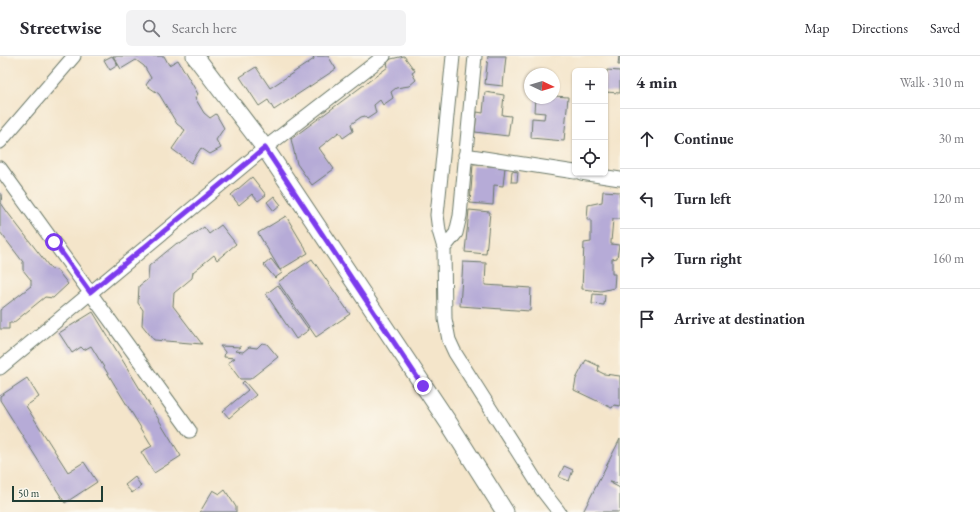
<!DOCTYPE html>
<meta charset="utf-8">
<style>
body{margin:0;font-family:"EB Garamond",serif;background:#f2f2f3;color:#2b2b33}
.controls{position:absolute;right:12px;top:12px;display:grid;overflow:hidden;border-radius:6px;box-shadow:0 1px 3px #0004}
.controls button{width:36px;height:36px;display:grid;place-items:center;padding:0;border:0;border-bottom:1px solid #e1e1e2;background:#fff;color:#2b2b33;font:20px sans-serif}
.compass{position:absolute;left:524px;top:12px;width:36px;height:36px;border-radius:50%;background:#fff;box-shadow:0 1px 3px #0004;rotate:94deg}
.scale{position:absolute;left:12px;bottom:10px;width:91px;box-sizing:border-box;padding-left:4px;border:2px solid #1f3d34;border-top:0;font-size:11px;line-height:14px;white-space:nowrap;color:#1f3d34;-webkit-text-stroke:3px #fbf7ec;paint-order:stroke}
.stop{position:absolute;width:12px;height:12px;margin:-9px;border:3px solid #7c3aed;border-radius:50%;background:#fff}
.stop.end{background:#7c3aed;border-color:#fff;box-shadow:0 1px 4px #0008}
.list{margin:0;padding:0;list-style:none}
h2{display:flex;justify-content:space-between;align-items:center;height:52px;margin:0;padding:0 16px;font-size:17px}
h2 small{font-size:13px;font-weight:400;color:#7c7c81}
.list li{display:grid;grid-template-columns:26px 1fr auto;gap:12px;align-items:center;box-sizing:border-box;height:60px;padding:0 16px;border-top:1px solid #e1e1e2}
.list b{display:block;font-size:15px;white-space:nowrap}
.list em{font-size:13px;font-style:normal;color:#7c7c81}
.icon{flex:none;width:22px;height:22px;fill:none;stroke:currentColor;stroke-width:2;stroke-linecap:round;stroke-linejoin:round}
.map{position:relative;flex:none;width:620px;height:456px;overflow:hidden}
header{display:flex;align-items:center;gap:24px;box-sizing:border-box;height:56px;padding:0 20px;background:#fff;border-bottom:1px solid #e1e1e2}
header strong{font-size:19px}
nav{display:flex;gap:22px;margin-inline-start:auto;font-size:14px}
.search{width:280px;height:36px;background:#f2f2f3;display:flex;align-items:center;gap:10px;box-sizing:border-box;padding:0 14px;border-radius:6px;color:#7c7c81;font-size:15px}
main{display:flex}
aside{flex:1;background:#fff}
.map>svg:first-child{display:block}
.building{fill:#b6abd7}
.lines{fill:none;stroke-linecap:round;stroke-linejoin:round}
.minor-casing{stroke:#6a7868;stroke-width:15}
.tertiary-casing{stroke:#6a7868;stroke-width:19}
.minor{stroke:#fff;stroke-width:13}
.tertiary{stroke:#fff;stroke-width:17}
.route{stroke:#7c3aed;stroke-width:5}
</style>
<header>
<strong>Streetwise</strong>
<div class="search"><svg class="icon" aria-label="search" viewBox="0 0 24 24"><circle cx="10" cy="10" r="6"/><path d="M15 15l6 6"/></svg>Search here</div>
<nav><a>Map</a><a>Directions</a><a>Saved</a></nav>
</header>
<main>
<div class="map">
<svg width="620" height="456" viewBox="0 0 620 456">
<rect width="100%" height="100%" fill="#fbf7ec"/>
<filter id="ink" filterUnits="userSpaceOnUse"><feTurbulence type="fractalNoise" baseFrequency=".025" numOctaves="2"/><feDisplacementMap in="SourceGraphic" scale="8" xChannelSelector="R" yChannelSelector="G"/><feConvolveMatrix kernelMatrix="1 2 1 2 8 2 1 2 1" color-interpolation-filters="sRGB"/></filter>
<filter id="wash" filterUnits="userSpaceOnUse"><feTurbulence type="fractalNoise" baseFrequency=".012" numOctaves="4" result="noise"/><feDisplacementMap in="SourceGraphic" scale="16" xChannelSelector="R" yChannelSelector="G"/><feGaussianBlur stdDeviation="0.9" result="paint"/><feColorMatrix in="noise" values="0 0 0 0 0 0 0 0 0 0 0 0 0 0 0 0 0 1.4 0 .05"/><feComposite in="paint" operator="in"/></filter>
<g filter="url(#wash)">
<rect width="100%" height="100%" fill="#f4e5ca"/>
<g id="blocks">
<!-- building -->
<path class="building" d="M112,0l6,9 -8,5 -6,-10z
M113,0h51l5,9 9,-5 20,34 -3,4 9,15 6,5 6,-4 8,14 -8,12 5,8 -11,6 -9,-6 -10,15 -19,-14 13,-19 -8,-6 -18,-30 -13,-9 5,-7 -7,-12 -8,-6 -15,9z
M313,0h15l8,13 -62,41 -6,-10 -9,6 -19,-29 16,-10 14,21 44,-29z
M404,0l11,15 -3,2 4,7 -7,6 -13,2 -5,4 2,6 -10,7 -3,-5 -6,5 2,8 -9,6 -2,-3 -4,1 -10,7 2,7 -10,7 -4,-6 -20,16 15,21 -22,16 -15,-21 -6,-25 97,-72 -1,-5 4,-3z
M488,0h18l-3,30 -18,-2z
M619,0h1v9h-2z
M607,14l13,1v22l-15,-1z
M485,36l19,3 -2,20 9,1 -3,20 -33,-4 2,-20 6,1z
M554,40l14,1 -4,44 -33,-3 1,-20 12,1 1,-6 -11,-1 1,-14h19z
M473,109l32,2 -2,19 -9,-1 -1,20 -23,-2z
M512,115l6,1 -1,10h-6z
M252,121l14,18 -8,6 -6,-7 -13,11 -8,-10z
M603,135l16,1 1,6v21h-7l-2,23v2l8,1 -2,13 -5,1v15h3l-1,14 -13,3 -19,-2 2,-46 7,-1v-22h-4l1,-15 14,-3z
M0,136l2,2 -1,9 7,10 43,56 6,1 11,14 -15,14 -8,-1 -32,26h-4v6h-9v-19l31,-24v-6l-8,-10v-8l-23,-30z
M274,140l7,9 -7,6 -7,-9z
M469,154l21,2 -4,42 -21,-2z
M286,160l22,37 -28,17 -22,-37z
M221,169l15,19 -19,16 -3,-5 -21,17 -1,6 -18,15 -1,13 29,38 -48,-4 -12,-15 1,-15 -5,-7 1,-17 9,-7 1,-13 28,-23 3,1 24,-17 5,7z
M271,203l11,14 -7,5 -11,-13z
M312,203l38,55 -34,23 -38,-55z
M463,206l23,1 -1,22 46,3 -1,23 -70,-5z
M278,229l31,45 -13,9 -30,-45z
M593,238l12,1 -1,10 -12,-1z
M93,256l88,144 -27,17 -13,-21 11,-6 -61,-100 -7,4 -3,-3 -9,6 -13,-20z
M262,287l5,1 11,13 -28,22h-10l-12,-16 7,-5 -11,-1 1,-5 -5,-6 21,1 -6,4 8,1 6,-5 8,1z
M586,304l13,6 -1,5 6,3 16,2v30l-6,-1 -2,3 -38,-18 2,-11z
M27,322l12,19 -13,9 42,66 16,-10 13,20 -32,21 -65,-103v-4z
M244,325l12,14 -27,23 -6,-7 25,-21 -6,-7z
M620,383v45l-11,-2 11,6v24h-37z
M564,410l9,4 -4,11 -10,-4z
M135,421l6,9 -9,7 -7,-8z
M213,434l7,4 5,-4 11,17v5h-36z"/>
</g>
</g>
<g filter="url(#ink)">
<use href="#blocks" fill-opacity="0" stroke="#6a7868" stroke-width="1"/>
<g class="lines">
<!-- minor casing -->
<g class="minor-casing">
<path id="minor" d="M453,0l-16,159 2,16 5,17 1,71 4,21 6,13 87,137 17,22
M0,86l74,-86
M465,99l110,17
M0,112l190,263
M581,117l39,6
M444,192l12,-15 4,-17 15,-160
M0,312l265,-220 119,-92"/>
</g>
<!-- tertiary casing -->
<g class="tertiary-casing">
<path id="tertiary" d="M195,0l70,92 185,277 55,87"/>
</g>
<!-- minor -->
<use href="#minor" class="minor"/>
<!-- tertiary -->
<use href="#tertiary" class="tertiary"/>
</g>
</g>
<g class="lines" filter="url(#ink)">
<!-- route -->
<path class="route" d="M54,186l36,50 175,-144 158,238"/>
</g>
</svg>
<div class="controls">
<button>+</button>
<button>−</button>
<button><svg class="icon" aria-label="locate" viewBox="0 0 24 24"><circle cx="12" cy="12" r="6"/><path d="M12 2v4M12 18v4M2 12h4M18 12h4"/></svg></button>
</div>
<svg class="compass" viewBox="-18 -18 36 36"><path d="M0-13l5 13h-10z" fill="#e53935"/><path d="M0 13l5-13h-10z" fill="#7c7c81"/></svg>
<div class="scale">50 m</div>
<div class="stop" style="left:54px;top:186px"></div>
<div class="stop end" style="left:423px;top:330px"></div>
</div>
<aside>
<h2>4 min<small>Walk · 310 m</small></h2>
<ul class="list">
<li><svg class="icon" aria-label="ahead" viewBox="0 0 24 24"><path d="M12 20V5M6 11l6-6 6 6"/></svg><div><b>Continue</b></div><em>30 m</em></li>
<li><svg class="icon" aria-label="left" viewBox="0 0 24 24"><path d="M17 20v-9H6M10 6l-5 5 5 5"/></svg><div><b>Turn left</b></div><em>120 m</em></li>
<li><svg class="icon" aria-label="right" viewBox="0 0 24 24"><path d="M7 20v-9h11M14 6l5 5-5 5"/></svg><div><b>Turn right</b></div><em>160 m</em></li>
<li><svg class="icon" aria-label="arrive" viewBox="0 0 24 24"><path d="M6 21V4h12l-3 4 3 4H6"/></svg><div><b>Arrive at destination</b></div></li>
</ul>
</aside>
</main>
